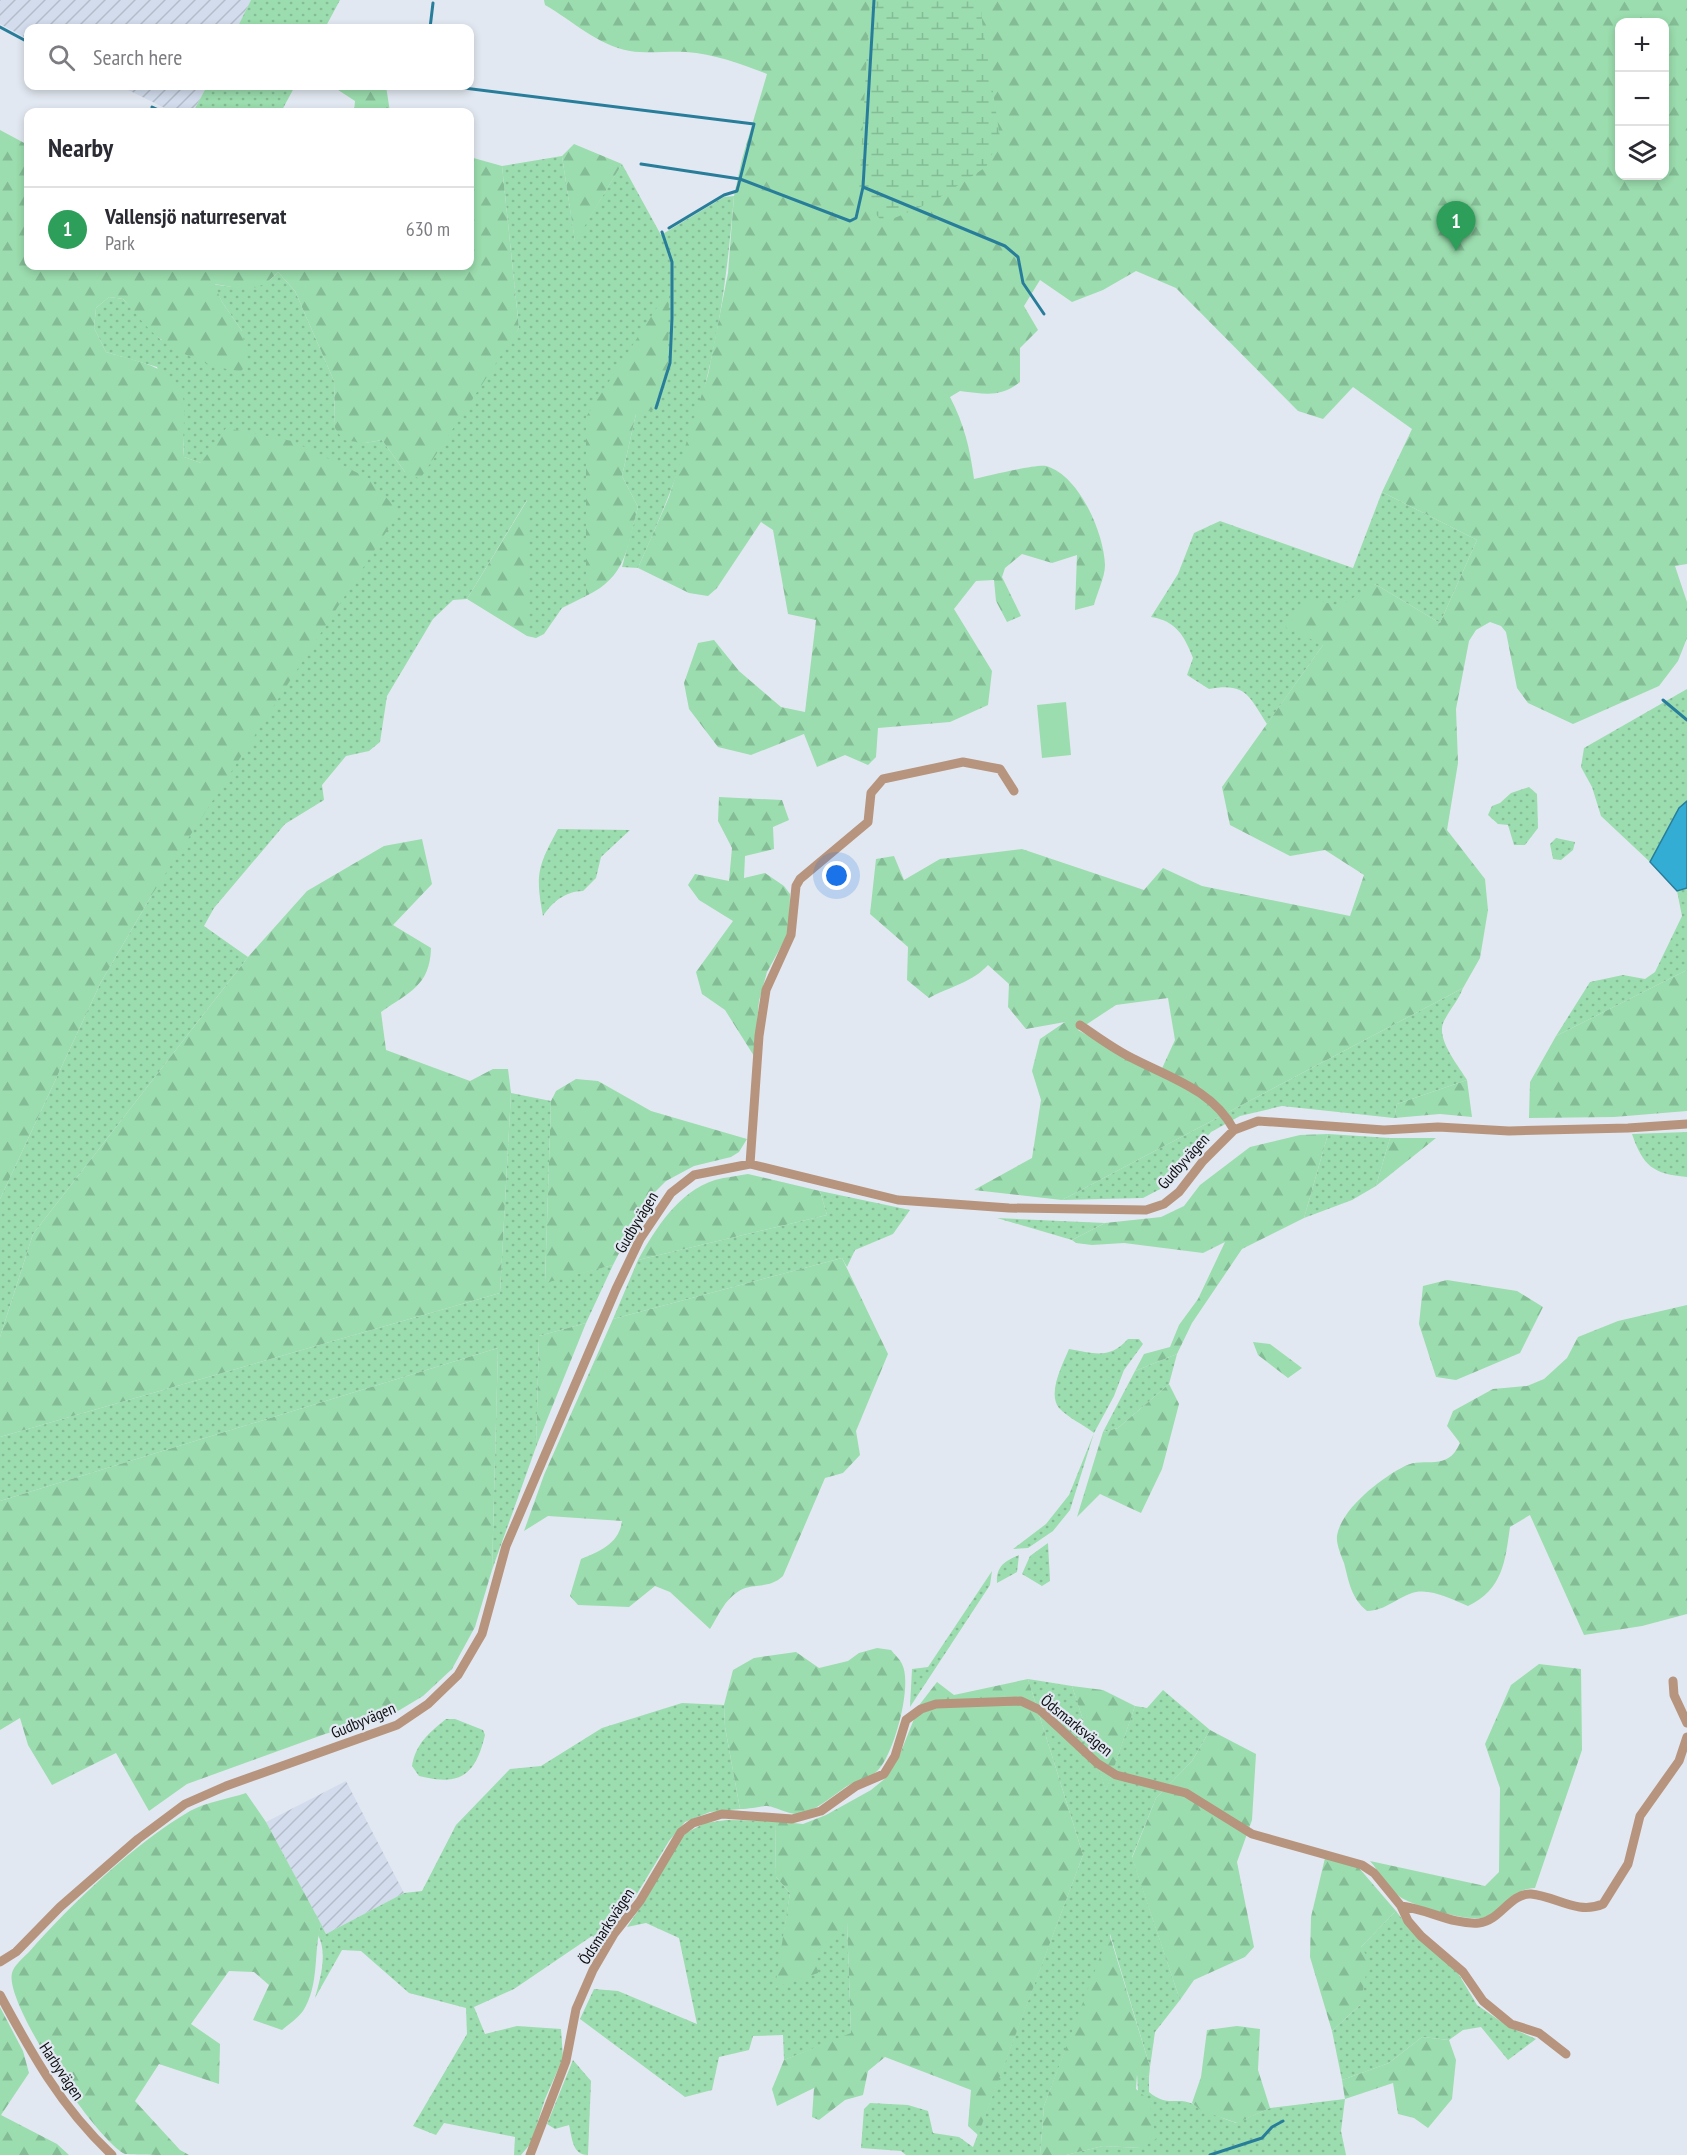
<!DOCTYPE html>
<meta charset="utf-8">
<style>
body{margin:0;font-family:"PT Sans Narrow",sans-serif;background:#f2f2f3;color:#2b2b33}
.controls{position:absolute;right:18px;top:18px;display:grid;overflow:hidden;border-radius:12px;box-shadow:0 3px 9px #0003}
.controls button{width:54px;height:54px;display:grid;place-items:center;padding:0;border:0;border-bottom:2px solid #e1e1e2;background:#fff;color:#2b2b33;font:30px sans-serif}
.you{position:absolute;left:837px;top:876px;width:21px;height:21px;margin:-15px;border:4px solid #fff;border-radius:50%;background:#1a73e8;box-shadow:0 0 0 9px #1a73e833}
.badge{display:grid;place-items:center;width:39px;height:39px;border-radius:50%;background:#7d812b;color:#fff;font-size:20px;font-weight:700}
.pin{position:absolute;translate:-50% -50px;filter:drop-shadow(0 2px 3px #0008)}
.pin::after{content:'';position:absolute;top:32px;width:21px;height:18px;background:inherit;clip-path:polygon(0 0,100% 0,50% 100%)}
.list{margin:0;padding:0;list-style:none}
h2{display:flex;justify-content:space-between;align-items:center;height:78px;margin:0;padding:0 24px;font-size:26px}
h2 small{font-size:20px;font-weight:400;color:#7c7c81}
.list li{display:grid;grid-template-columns:39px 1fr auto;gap:18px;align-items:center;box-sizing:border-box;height:84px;padding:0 24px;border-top:2px solid #e1e1e2}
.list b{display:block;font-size:22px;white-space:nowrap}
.list p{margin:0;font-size:20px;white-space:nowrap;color:#7c7c81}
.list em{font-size:20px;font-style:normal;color:#7c7c81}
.icon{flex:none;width:33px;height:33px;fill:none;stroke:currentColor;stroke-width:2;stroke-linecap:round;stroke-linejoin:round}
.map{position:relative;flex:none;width:1687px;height:2155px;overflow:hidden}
.search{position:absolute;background:#fff;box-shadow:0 3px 9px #0003;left:24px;top:24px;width:450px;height:66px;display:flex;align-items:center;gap:15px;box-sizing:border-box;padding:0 21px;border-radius:12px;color:#7c7c81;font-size:22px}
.panel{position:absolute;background:#fff;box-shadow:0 3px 9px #0003;left:24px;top:108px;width:450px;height:162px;border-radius:12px}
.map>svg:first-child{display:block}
.industrial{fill:url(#industrial-furrows)}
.grass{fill:url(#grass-dots)}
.forest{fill:url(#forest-firs);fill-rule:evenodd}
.wetland{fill:url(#wetland-marsh)}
.pitch{fill:#9bddae}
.water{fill:#34add4;stroke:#287d9a;stroke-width:1.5}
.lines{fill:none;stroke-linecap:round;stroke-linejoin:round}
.stream{stroke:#287d9a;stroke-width:3}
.minor{stroke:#b7947e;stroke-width:9}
.labels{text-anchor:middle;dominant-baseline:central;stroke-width:4.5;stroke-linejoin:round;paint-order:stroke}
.street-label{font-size:16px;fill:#0d0e11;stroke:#e2e8f1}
</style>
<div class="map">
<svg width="1687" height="2155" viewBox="0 0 1687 2155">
<defs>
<pattern id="industrial-furrows" width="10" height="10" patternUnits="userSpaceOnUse" patternTransform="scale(1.5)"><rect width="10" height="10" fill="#d2dcec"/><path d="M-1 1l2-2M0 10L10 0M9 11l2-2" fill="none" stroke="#b3bcc9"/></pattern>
<pattern id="grass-dots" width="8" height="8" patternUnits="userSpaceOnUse" patternTransform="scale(1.5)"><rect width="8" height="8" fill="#9bddae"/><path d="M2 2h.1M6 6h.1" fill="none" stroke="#84bc95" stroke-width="1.8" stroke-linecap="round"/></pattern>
<pattern id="forest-firs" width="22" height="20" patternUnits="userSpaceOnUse" patternTransform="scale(1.5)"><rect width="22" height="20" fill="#9bddae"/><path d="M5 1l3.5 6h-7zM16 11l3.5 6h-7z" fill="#84bc95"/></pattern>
<pattern id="wetland-marsh" width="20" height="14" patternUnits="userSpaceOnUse" patternTransform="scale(1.5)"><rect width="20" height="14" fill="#9bddae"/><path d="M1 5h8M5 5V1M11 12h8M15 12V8" fill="none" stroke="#84bc95"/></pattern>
</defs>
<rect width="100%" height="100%" fill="#e2e8f1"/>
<!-- industrial -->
<path class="industrial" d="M0,0h251l-14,28h-209v11l-28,-15z
M120,86h87l-14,26h-20z
M346,1781l58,112 -78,41 -60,-112z"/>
<!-- grass -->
<path class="grass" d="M251,0h89l-15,28h-88z
M207,86h88l-14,26h-88z
M562,156l13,85 47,-77 39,71 63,-38 10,-1c-5,60 -12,119 -26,177 -15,67 -42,132 -70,195l-16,-1 16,-60 -16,-31 14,-62 -50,3v179l-24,12 -18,26 -8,4 -9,-2v-136l-60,99 -14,1 -20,19 -46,77 -7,46 -11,9 -23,5 -24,29 2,15 -39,24 -71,84 -10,18 44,31 -215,277 -33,103v-138l101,-217 52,-89 48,-430 -17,-6 -1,-21 -26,-69 -51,-15 -12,-24 2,-20 13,-11 14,2 38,41 81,-9 -20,-29 -9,-18c23,4 49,8 65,-12l17,19 39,90 1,47 30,15 17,-3 23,32 114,-144 -17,-162z
M1382,492l95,48 -37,83 -65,-39 -52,61 -56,79c-18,-28 -21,-42 -58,-35l-22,-14 6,-17c-9,-23 -17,-37 -42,-41l27,-43 16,-41 26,-12 133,47z
M1687,689v112l-8,7 -29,54 -49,-46 -9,-29 -11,-20 3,-19z
M1529,787l8,7 1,34 -13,17h-11l-6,-20 -10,-1 -10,-9 4,-9 8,-3 11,-10z
M558,829l72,1 -29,27 -5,21 -13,13c-17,0 -31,11 -40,25 -8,-42 -5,-50 15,-87z
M1556,838l19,4 -2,8 -12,10 -8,-1 -3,-15z
M1687,888v82l-131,66 34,-54 33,-7 22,4 10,-7 27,-56 -5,-25z
M1463,988c-5,13 -13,21 -19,33 -9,17 14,44 23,59l-70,24 -3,14 -112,-12 -42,10 -29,16 -43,53 -25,13 -81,2z
M511,1093l40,8 -6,181 68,-17 -27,58 -47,13 -3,111 -44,123 6,-222 -498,153v-64l500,-144z
M1687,1132v45c-34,-3 -44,-11 -55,-43z
M1328,1134l62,4 -14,48 -24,14 -48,18z
M820,1191l90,19 -17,24 -38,16 -8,17 -5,-9 -229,61 25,-59 189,-45z
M997,1218l108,5 -33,17z
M1128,1339h11l4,5 -19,26 -10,26 -20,37 -24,77 -17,21 -25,17 -15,1 33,-25 23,-29 25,-62c-11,-9 -26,-15 -35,-25 -12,-15 4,-44 10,-59 25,4 40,11 59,-10z
M1177,1354l-8,30 -51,44 -15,4 32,-61z
M1048,1543l2,38 -8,5 -20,-12 8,-18z
M1019,1555l-2,17 -20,11c-1,-17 8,-22 22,-28z
M992,1571l-2,14 -80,122 2,-38 16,-2z
M1028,1679l44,7 34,104 29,-84 12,2 16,-18 47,40 -18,31 -36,37 -24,59 48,143 -25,32 -5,35 -40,-133 -66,172 -4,49h-134l-5,-4 -40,-3 3,-39 6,-6 38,2 20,6 5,22 26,4 14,10 110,-292z
M682,1703l42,2 1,22 15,82 -30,3 -25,10 -16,19 -34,56 -34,45 -9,-6 -78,53 -40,18 11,27 32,-8 44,3 2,29 -18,41 -14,44 -10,12h-7l1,-18 -71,-14 -8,12 -23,-9 54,-92 -1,-26 -57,-15 -48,-42 -19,-1 -27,48c5,-18 13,-45 3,-63l3,-11 5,10 78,-41 18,-2 34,-66 54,-56 31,-3 61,-38z
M446,1719h9l28,11 2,5c-10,42 -26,51 -66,41l-7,-10c4,-23 17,-33 34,-47z
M727,1820l48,1 1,56 14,16 -14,94 71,-66 4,113 -67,26 -1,-25 -30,1 -4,14 -30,7 -7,33 -27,7 -105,-78 14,-30 24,2 79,33 -18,-86 -33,-15 -19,4 19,-28 29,-53 11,-13 19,-10z
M1396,1911l13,17 49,45 19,32 32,22 27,12 -28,21 -27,-33 -18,3 -14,10 -27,-3 -33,26 -47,17 -10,-49 28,-26 1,-58z
M573,2060l18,21 -3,74c-16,0 -16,-18 -19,-30l-14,4 -8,-5z
M1137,2073l12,4v15c19,16 27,4 44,12 14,7 28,14 43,19l34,-15 75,-9 -4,32 5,24h-280l37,-9 38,2z"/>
<!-- forest -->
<path class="forest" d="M544,0h1143v564l-12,2 12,36v36l-9,23 -19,25 -86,38 -45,-21 -11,-15 -11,-56 -5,-6 -11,-4 -14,8 -7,11 -13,68 2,54 -11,67 38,49 3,31 -8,48 -17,30 -401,212 -88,-10 58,-32 9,-58 -9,-29 8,-32 25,-17 -39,7 -18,-22 1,-23 -21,-19c-15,17 -39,22 -59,33l-22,-18 1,-33 -38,-33 6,-55 18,-3 10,24 36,-21 82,-10 122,41 19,-22 39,18 148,30 14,-41 -39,-25 -35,6 -60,-31 -8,-38 101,-142 -38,-18 27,-28 28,7 35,-22 65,39 37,-83 -95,-48 30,-63 -59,-42 -30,32 -25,-8 -122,-123 -40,-17 -33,19 -31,12 -32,-22 -16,26 14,24 -18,18v34c-20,16 -35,12 -60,9l-10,6c14,27 20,51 24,82 13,-3 62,-15 72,-13 33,9 58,67 59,99 0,12 -8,28 -11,40l-19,5 2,-55 -25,8 -30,-9 -17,14 -3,9 19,39 -14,6 -11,-21 -2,-21 -18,1 -22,28 38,62 -4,34 -38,17 -72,6 -2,29 -8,8 -23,-10 -28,12 -13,-33 -53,21 -33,-8 -29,-38 -5,-26 14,-40 16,-3 25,31 42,36 24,5 11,-92 -28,-6 -15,-84 -12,-8 -44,66 -9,8 -19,-3 -51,-25 31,-71 39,-122 20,-102 6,-77 8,-37 25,-85c-26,-10 -52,-20 -81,-22 -18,-1 -38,2 -56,-1 -33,-6 -57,-30 -85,-46zM1620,22h44v154h-44zM1168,998l7,42 -16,35 -81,-45 38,-25z
M332,86h54l4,26h-36l1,-11z
M0,130l28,15v121h442v-109l32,9 17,162 -99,151 -15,-7 -23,-32 -17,3 -22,-3 -8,-12 -1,-47 -39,-90 -17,-19c-22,24 -35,16 -64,12l8,18 20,29 6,33 -7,7c-27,-2 -57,-15 -79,-31 -15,-10 -27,-28 -39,-41l-14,-2 -13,11 -2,20 12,24c28,9 78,15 78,53 1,17 -2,34 0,52l17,6 25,-35 66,13 78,38 29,33 -246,381 -52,89 -101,217z
M574,144l48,20 -47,78 -13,-86z
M669,289l-1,75 -15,46 -17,4 -14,62 16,31c-11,40 -11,70 -52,89v-179z
M528,499l-1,137 -60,-37z
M719,797l63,3 7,20 -16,7 1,22 -29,7 -1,22 21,-5 19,13 6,8 -1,38 -22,40 -8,29 -5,55 -29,-46 -23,-16 -6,-22 37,-51 -34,-21 -11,-15 7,-11 34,7 3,-33 -14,-27z
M422,839l10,45 -39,41 38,23c-1,38 -22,44 -50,64l5,38 84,31 23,-12h15l3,24 -11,200 -500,144v-100l33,-103 215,-277 59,-66 77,-45z
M1687,970v141l-73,6 -85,1 1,-36 26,-46z
M576,1079l22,2 53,30 96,28 -8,13 -8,5 -37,9 -28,15 -21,21 -32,63 -68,18 6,-182 5,-10z
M1467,1080l5,37 -32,-3 -46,4 3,-14z
M1328,1134l-24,84 -62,31 -50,74 -15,31 -42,17 9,-17 26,-7 9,-22 19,-26 27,-57 -22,11 -79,-10 -32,2 -16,-2 -4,-3 33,-17 56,-6 23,-11 16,-21 50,-38 50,-12z
M1390,1138h46l-60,48z
M748,1174l72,17 7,24 -189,45c18,-32 40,-68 77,-80 11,-3 23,-4 33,-6z
M842,1258l46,96 -32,77 4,24 -17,18 -18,5 -42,98c-15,14 -29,6 -44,15 -14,8 -21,25 -29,38l-40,-37 -15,-6 -26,21 -51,-2 -8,-9 11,-37c19,-8 38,-15 41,-38l-74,-5 -24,15 20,-56 69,-156z
M1447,1280l70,11 26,16 -23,46 -64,27 -20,-3 -17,-53 4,-38z
M1687,1305v309l-45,12 -58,9 -54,-120 -20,12c-5,35 -7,62 -42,79 -15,-6 -35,-17 -52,-14 -18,4 -30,19 -49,19 -16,-13 -18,-29 -23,-48 -3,-8 -8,-19 -7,-27 4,-27 44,-58 68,-70 20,-10 42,7 55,-23l-13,-17 6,-15 40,-22 34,-3 17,-7 23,-21 11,-21 40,-16z
M586,1323l-50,124 3,-111z
M1253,1342l17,2 32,24 -14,10 -30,-23z
M498,1348l-6,222 -17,57 -23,42 -29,27 -30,18 -68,20 -138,50 -38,27 -33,-58 -64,32 -24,-40 -8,-27 -20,12v-229z
M1169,1384l10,20 -17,65 -21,44 -41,-19 -23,23 26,-85 15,-4z
M877,1648l14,2c3,4 9,9 11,14 11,21 -8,89 -23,105 -9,11 -25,11 -36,20 -13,9 -28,22 -44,25 -10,1 -22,-7 -32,-8 -6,0 -17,3 -27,3l-15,-82 -1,-22 9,-35 21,-12 42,-6 23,16 29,-7 11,-8z
M1539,1664l42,5 1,81 -47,138c-28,2 -28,20 -50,29 -15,6 -72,-11 -85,-20 -11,-8 -21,-26 -30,-36l115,25 14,-14 1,-84 -15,-44 26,-59z
M1028,1679l55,176 -105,280 -10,-9 3,-36 -86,-33 -17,14 -5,24 -18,5 -26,20 -7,-3 2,-29 -37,18 -5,-17 12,-29 67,-27 -4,-111 -31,30 2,21 -43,14 15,-94 -14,-16 -1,-56 28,3 23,-9 45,-25 16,-13 11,-18 22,-55 17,-22 17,13z
M1072,1686l31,4 32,16 -29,85z
M1210,1730l46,24 -4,66 -15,42 17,85 -9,10 -51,23 -14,20 -48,-142 24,-60 36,-37z
M246,1793l20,29 55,102c-8,29 -1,60 -18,87 -5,7 -14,13 -21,19l-29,-10 16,-35 -15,-13 -25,-1 -38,53 29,20 -1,40 -60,-20 -24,37 45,49 9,5c-14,0 -53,0 -64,-1 -29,-14 -121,-151 -113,-181 2,-8 12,-16 17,-21 41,-47 107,-110 161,-141 16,-9 38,-12 56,-18z
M1325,1858l34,10 37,43 -35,36 8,12 -9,46 -28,26 -22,-74 1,-40z
M1109,1933l41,134 -1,10 -12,-3 -1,15 13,11 7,39 -15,9 -38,-2 -37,9h-26l4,-49z
M0,2007l23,44 6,22 -28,42 56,29 12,11h-69z
M1237,2026l23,3 -2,41 12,38 -33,15 -35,-12 -10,-8 9,-26 6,-47z
M1422,2037l27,3 7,20 -4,39 -24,29 -14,-10 -16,-4 -5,-31 -48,16 -3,-19 47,-17z"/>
<!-- wetland -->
<path class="wetland" d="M870,0h112v22l18,115 -14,30 -52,34 -51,22 -24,-30z"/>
<!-- pitch -->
<path class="pitch" d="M1066,702l5,53 -29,3 -5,-53z"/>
<!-- water -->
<path class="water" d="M1687,801v87l-10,3 -27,-29 29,-54z"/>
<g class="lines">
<!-- stream -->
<path class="stream" d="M874,0l-11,187 142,59 13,11 5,26 21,31
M0,27l28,15
M430,28l3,-25
M448,86l306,38 -17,67 -13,4 -55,33
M152,107l11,5
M641,164l99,15 110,42 6,-3 7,-31
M656,408l14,-45 2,-45v-56l-10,-30
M1663,700l24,20
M1210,2155l52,-17 10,-11 11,-6"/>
<!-- minor -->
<path class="minor" d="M1080,1025c18,12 35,25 54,34 37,19 80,32 100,71
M750,1164l9,-128 7,-46 25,-55 5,-49 4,-7 68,-57 3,-29 12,-14 80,-17 37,7 14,22
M1673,1681l1,14 13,28
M1401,1906l7,15 13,15 42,36 20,29 28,23 28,9 27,21
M0,1962l16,-10 44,-45 78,-68 47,-35 41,-18 171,-61 31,-21 30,-29 24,-41 24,-88 110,-257 24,-50 31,-46 23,-18 56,-11 148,36 111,8 137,2 18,-6 15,-12 24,-31 31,-31 24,-9 126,9 54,-3 71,4 119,-3 59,-4
M0,1995c33,61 61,112 112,160
M530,2155l36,-94 10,-52 17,-39 21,-36 26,-33 41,-69 12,-9 29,-9 70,5 29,-8 35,-25 28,-12 11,-18 11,-36 15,-11 15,-5 85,-3 19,9 57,53 19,12 70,18 66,41 110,31 12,8 27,33c26,3 52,19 78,17 21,-2 31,-30 52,-29 25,2 46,21 72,10l25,-40 12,-48 39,-55 8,-24"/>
</g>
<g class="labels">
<!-- street labels -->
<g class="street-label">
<text transform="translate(1183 1161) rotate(-48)">Gudbyvägen</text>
<text transform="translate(636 1222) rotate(-59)">Gudbyvägen</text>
<text transform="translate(363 1720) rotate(-23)">Gudbyvägen</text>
<text transform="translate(1077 1725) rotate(39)">Ödsmarksvägen</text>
<text transform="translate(606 1926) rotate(-57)">Ödsmarksvägen</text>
<text transform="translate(62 2071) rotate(56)">Harbyvägen</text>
</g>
</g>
</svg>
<div class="controls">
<button>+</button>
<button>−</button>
<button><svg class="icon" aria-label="layers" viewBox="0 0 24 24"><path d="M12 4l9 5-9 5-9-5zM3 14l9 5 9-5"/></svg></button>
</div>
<div class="you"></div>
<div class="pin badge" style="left:1456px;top:251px;background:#2e9e5b">1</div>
<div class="search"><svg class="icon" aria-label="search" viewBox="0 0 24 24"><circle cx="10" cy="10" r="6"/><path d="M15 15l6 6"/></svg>Search here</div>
<section class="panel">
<h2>Nearby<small></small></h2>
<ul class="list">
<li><span class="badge" style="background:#2e9e5b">1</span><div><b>Vallensjö naturreservat</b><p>Park</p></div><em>630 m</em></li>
</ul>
</section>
</div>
